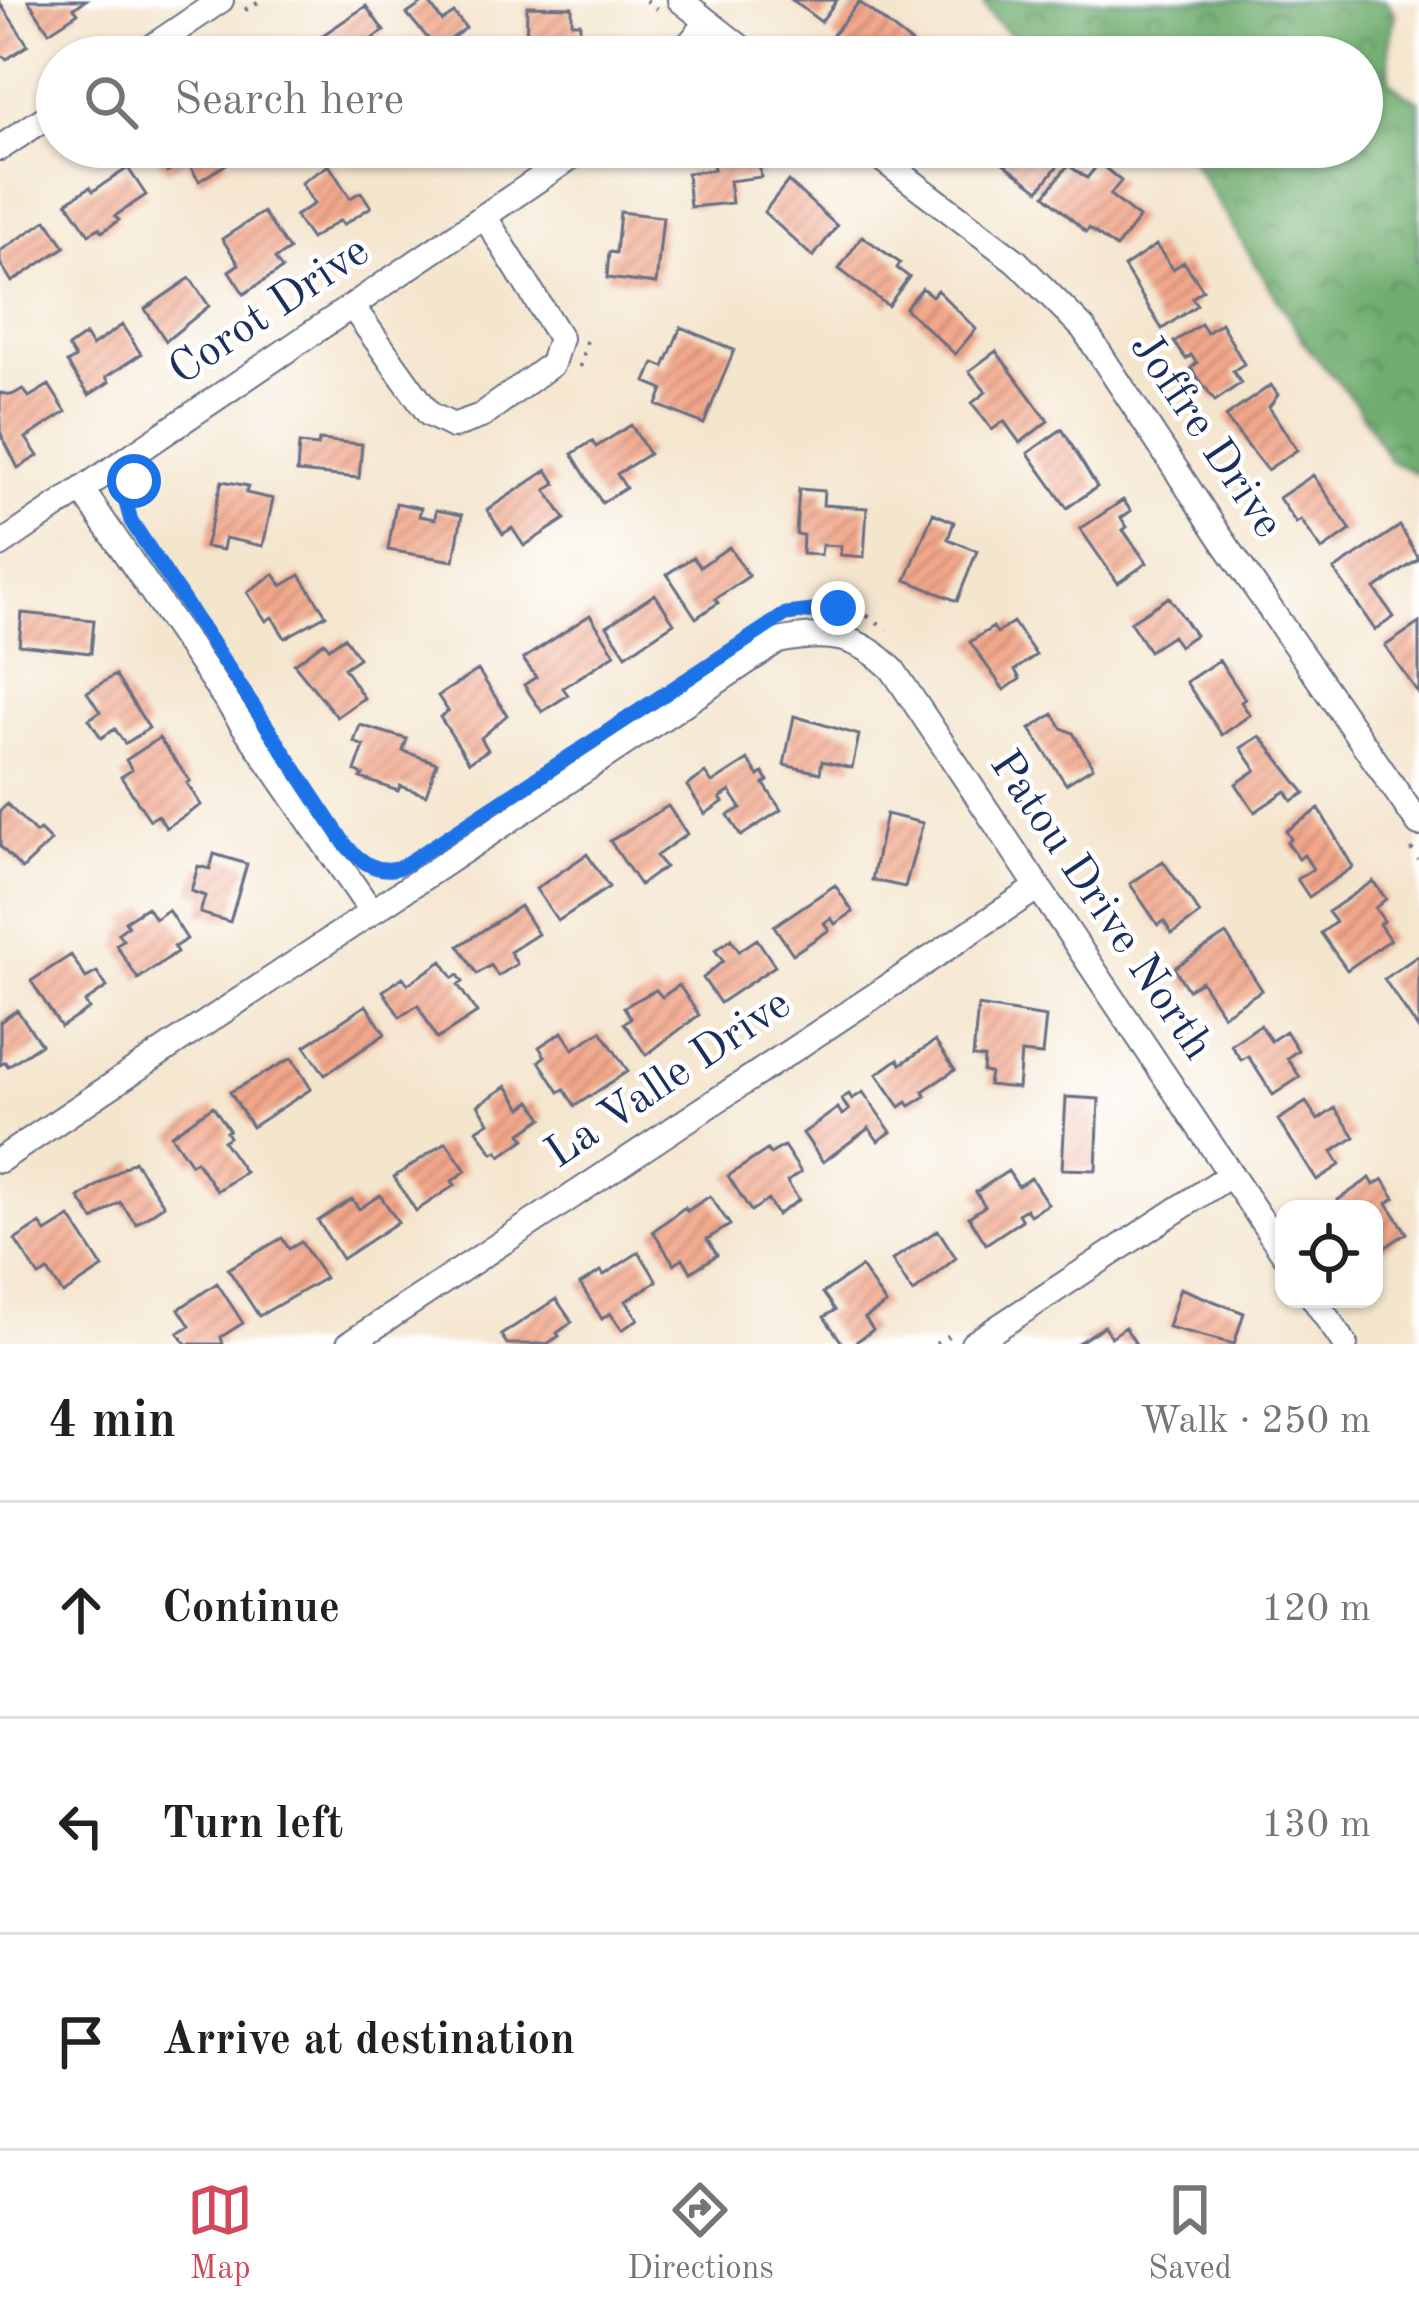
<!DOCTYPE html>
<meta charset="utf-8">
<style>
body{margin:0;font-family:"Old Standard TT",serif;background:#f2f2f2;color:#202124}
.controls{position:absolute;right:36px;bottom:36px;display:grid;overflow:hidden;border-radius:24px;box-shadow:0 3px 9px #0004}
.controls button{width:108px;height:108px;display:grid;place-items:center;padding:0;border:0;border-bottom:3px solid #e0e0e0;background:#fff;color:#202124;font:60px sans-serif}
.stop{position:absolute;width:36px;height:36px;margin:-27px;border:9px solid #1a73e8;border-radius:50%;background:#fff}
.stop.end{background:#1a73e8;border-color:#fff;box-shadow:0 3px 12px #0008}
.list{margin:0;padding:0;list-style:none}
h2{display:flex;justify-content:space-between;align-items:center;height:156px;margin:0;padding:0 48px;font-size:51px}
h2 small{font-size:39px;font-weight:400;color:#757577}
.list li{display:grid;grid-template-columns:78px 1fr auto;gap:36px;align-items:center;box-sizing:border-box;height:216px;padding:0 48px;border-top:3px solid #e0e0e0}
.list b{display:block;font-size:45px;white-space:nowrap}
.list em{font-size:39px;font-style:normal;color:#757577}
.icon{flex:none;width:66px;height:66px;fill:none;stroke:currentColor;stroke-width:2;stroke-linecap:round;stroke-linejoin:round}
.map{position:relative;flex:none;width:1419px;height:1344px;overflow:hidden}
.search{position:absolute;background:#fff;box-shadow:0 3px 9px #0004;left:36px;right:36px;top:36px;height:132px;display:flex;align-items:center;gap:30px;box-sizing:border-box;padding:0 42px;border-radius:66px;color:#757577;font-size:45px}
.sheet{height:804px;background:#fff}
nav{display:flex;justify-content:space-around;align-items:center;box-sizing:border-box;height:168px;border-top:3px solid #e0e0e0;background:#fff;font-size:33px;color:#757577}
nav a{display:grid;justify-items:center;gap:6px}
nav .on{color:#d1495b}
.map>svg:first-child{display:block}
.forest{fill:url(#forest-crowns);stroke:#466e66;stroke-width:3}
.building{fill:url(#building-hatch)}
.lines{fill:none;stroke-linecap:round;stroke-linejoin:round}
.street-casing{stroke:#676f85;stroke-width:28}
.path{stroke:#676f85;stroke-width:4.5;stroke-dasharray:3 9;stroke-linecap:butt}
.street{stroke:#fff;stroke-width:24}
.route{stroke:#1a73e8;stroke-width:15}
.labels{text-anchor:middle;dominant-baseline:central;stroke-width:9;stroke-linejoin:round;paint-order:stroke}
.street-label{font-size:45px;fill:#1b2f5e;stroke:#fff}
</style>
<div class="map">
<svg width="1419" height="1344" viewBox="0 0 1419 1344">
<defs>
<pattern id="forest-crowns" width="20" height="18" patternUnits="userSpaceOnUse" patternTransform="scale(3)"><rect width="20" height="18" fill="#70ad6e"/><path d="M2 6a3 3 0 1 1 6 0M12 15a3 3 0 1 1 6 0" fill="none" stroke="#5b8d5e"/></pattern>
<pattern id="building-hatch" width="6" height="6" patternUnits="userSpaceOnUse" patternTransform="scale(3)"><rect width="6" height="6" fill="#f3a78a"/><path d="M-1 1l2-2M0 6l6-6M5 7l2-2" fill="none" stroke="#c48874"/></pattern>
</defs>
<rect width="100%" height="100%" fill="#fff"/>
<filter id="ink" filterUnits="userSpaceOnUse"><feTurbulence type="fractalNoise" baseFrequency=".00833" numOctaves="2"/><feDisplacementMap in="SourceGraphic" scale="24" xChannelSelector="R" yChannelSelector="G"/><feConvolveMatrix kernelMatrix="1 2 1 2 8 2 1 2 1" color-interpolation-filters="sRGB"/></filter>
<filter id="wash" filterUnits="userSpaceOnUse"><feTurbulence type="fractalNoise" baseFrequency=".004" numOctaves="4" result="noise"/><feDisplacementMap in="SourceGraphic" scale="48" xChannelSelector="R" yChannelSelector="G"/><feGaussianBlur stdDeviation="2.7" result="paint"/><feColorMatrix in="noise" values="0 0 0 0 0 0 0 0 0 0 0 0 0 0 0 0 0 1.4 0 .05"/><feComposite in="paint" operator="in"/></filter>
<g filter="url(#wash)">
<rect width="100%" height="100%" fill="#f4e5cd"/>
<!-- forest -->
<path class="forest" d="M983,0h402l10,13 -6,31v37l15,13 15,6v374l-29,-13 -35,-59 -47,-54 -125,-201h179v-90h-317c-21,-12 -56,-34 -62,-57z"/>
<g id="blocks">
<!-- building -->
<path class="building" d="M28,0h58l-12,8 4,5 -29,19z
M427,0l15,21 12,-8 12,15 -29,21 -30,-35z
M792,0h45l-16,22z
M859,2l59,46 -7,9h-52l-27,-21z
M0,3l28,42 -21,14 -7,-5z
M366,6l18,25 -21,14 5,7 -7,5h-40l-10,-14z
M527,6l45,1v16h8l-1,34 -53,-3z
M159,147h58l11,16 -29,18 -13,-21 -19,12 -14,-21z
M757,147l4,30 -32,4 3,22 -42,4 -3,-34 27,-3 -2,-19z
M983,147h54l22,17 -20,26 -36,-27 5,-7 -6,-5 -6,7z
M1099,163l22,18 -11,14 29,23 -23,30 -27,-20 -3,4 -41,-37 23,-30 19,13z
M329,165l21,33 11,-6 10,15 -28,18 -3,-5 -29,19 -16,-23 19,-12 -13,-21z
M128,168l18,27 -31,21 4,4 -17,12 -3,-4 -10,6 -22,-32 23,-15 3,4z
M788,181l49,45 -24,31 -49,-45z
M263,212l26,38 -14,9 7,10 -38,25 -15,-23 10,-7 -17,-25z
M620,212l43,5 -7,67 -49,-6 2,-26 7,1z
M47,220l18,27 -53,35 -12,-19v-12z
M862,236l38,27 -3,5 12,9 -21,29 -49,-37z
M1156,245l17,24 11,-7 19,28 -11,8 5,7 -35,24 -38,-62z
M190,278l19,28 -43,35 -21,-32z
M922,288l10,8 5,-6 39,39 -21,25 -50,-46z
M1221,323l23,41 -11,7 8,12 -26,18 -24,-33 6,-5 -6,-8 -5,4 -12,-17 27,-18 6,9z
M122,325l19,29 -35,23 3,5 -20,13 -22,-32 8,-5 -7,-11 17,-12 7,11z
M681,327l53,23 -30,74 -47,-19 6,-16 -17,-7 8,-19 10,4z
M996,351l52,70 -28,22 -16,-22 -12,9 -20,-27 14,-11 -17,-21z
M49,385l17,27 -40,26 12,18 -20,12 -18,-36v-39l12,2 11,-6 6,8z
M1271,385l7,10 -9,12 28,43 -30,20 -42,-53z
M631,425l18,29 -32,20 9,14 -24,15 -30,-49 20,-13 4,6z
M1062,429l35,58 -30,21 -39,-55z
M319,440l43,4 -3,34 -62,-6 2,-28 19,2z
M547,470l9,14 -10,6 19,29 -41,27 -12,-18 -9,6 -16,-24z
M1313,475l38,55 -29,20 -21,-30 -5,3 -17,-25z
M222,481l26,5 -2,7 27,6 -10,47 -38,-8 -2,12 -18,-3z
M799,489l25,2 -1,14 44,3 -3,49 -24,-2 1,-9 -19,-1 -1,10 -19,-1 1,-19 -7,-1z
M1123,500l8,11 -10,7 6,9 -4,3 24,33 -29,20 -38,-54z
M396,503l25,5 -2,8 16,3 1,-9 26,5 -8,46 -66,-11z
M933,513l21,9 -6,17 29,12 -20,50 -51,-21z
M1400,526l19,33 -44,30 19,28 -19,13 -41,-60z
M729,547l20,29 -34,23 3,4 -22,15 -29,-44 26,-17 7,10z
M274,574l8,12 18,-11 26,40 -41,23 -13,-21 -6,4 -19,-29z
M655,594l19,29 -48,32 -19,-29z
M1169,597l26,38 -16,11 -7,-10 -23,15 -19,-29z
M22,613l72,7 -3,33 -72,-8z
M590,615l25,39 -52,34 5,7 -26,17 -18,-27 12,-8 -13,-18z
M1013,622l23,33 -21,15 5,9 -16,11 -34,-48 23,-15 4,6z
M1419,623v71l-34,-48z
M344,637l15,21 -15,10 20,30 -27,19 -43,-53 30,-22 5,6z
M1219,660l26,39 -4,3 9,13 -28,20 -36,-53z
M478,670l29,45 -26,23 7,12 -19,12 -29,-45 8,-6 -10,-15z
M115,675l34,53 -24,16 -10,-15 -14,9 -12,-19 11,-7 -13,-20z
M1053,714l9,14 11,5 20,34 -27,17 -36,-55z
M794,716l65,19 -7,33 -30,-7 -2,12 -36,-8z
M360,725l47,14 -4,12 34,12 -11,32 -26,-9 -2,5 -37,-13 2,-3 -8,-4 9,-25 -10,-4z
M1260,736l45,57 -13,8 -6,-10 -31,21 -19,-28 20,-14 -15,-22z
M159,738l31,43 -3,2 14,22 -35,23 -8,-13 -8,5 -29,-43 11,-7 -6,-10z
M748,760l11,16 4,-3 5,8 -4,3 17,26 -40,26 -13,-21 13,-7 -11,-17 -10,7 3,4 -18,12 -18,-28 18,-13 7,10z
M7,804l29,29 4,-3 11,11 -29,28 -22,-23v-35z
M668,806l19,28 -31,22 9,11 -25,18 -30,-44z
M1319,809l34,58 -44,30 -12,-18 16,-10 -9,-14 -5,4 -12,-17 4,-3 -5,-8z
M886,814l37,9 -18,64 -33,-7z
M214,854l33,10 -17,58 -30,-9 5,-17 -14,-5 7,-25 12,3z
M587,854l22,33 -51,34 -22,-32z
M1163,861l37,53 -28,20 -8,-13 -6,4 -28,-41z
M1373,881l13,18 -11,9 9,13 -5,3 11,16 -43,30 -26,-37 15,-11 -8,-10z
M835,885l18,27 -18,12 -4,-6 -7,5 5,7 -36,24 -19,-28z
M520,906l18,28 -28,18 7,12 -19,12 -7,-11 -14,9 -18,-28z
M147,907l8,12 13,-9 19,29 -13,8 3,5 -39,27 -22,-34 7,-5 -5,-7 10,-7 -3,-5z
M1226,934l36,56 -39,25 -22,-34 -13,9 -14,-22z
M731,939l8,12 18,-12 18,27 -55,37 -17,-25 20,-17 -8,-11z
M71,955l15,23 11,-6 10,15 -22,15 4,7 -28,18 -30,-46z
M1419,955v75l-35,-51z
M442,961l11,17 5,-3 5,7 -5,3 19,28 -40,26 -19,-34 -18,12 -17,-26 20,-14 5,7z
M679,985l20,30 -53,40 -22,-32 7,-5 -7,-11 32,-17 6,7z
M366,1005l19,29 -60,41 -20,-29z
M978,1006l68,11 -4,38 -21,-2 -3,35 -30,-3 2,-12 -7,-1 1,-14 -11,-1z
M17,1010l24,34 -33,22 -3,-4 -5,3v-43z
M1260,1025l11,16 15,-10 12,19 -11,8 13,19 -27,18 -25,-39 -7,4 -10,-15z
M601,1031l27,40 -53,35 -11,-17 -5,3 -20,-31 6,-5 -6,-9 23,-15 11,17z
M935,1041l20,29 -32,21 3,5 -16,10 -3,-4 -7,5 -23,-33 21,-15 3,5z
M292,1058l19,31 -59,38 -22,-35z
M507,1086l15,22 9,-7 12,17 -22,15 4,6 -24,17 -4,-5 -4,2 -16,-23 12,-8 -11,-17z
M863,1092l28,40 -13,9 -9,-13 -46,34 -20,-29 35,-25 4,7 7,-5 -8,-11 8,-5 3,5z
M1066,1097l33,2 -3,71 -34,-1z
M1306,1102l12,18 17,-12 20,29 -23,15 8,13 -23,15 -39,-60z
M213,1106l16,24 -3,2 3,5 -6,4 22,31 -28,19 -21,-30 -5,3 -20,-29z
M446,1142l20,29 -14,10 3,4 -39,26 -22,-34z
M784,1146l17,26 -14,10 12,18 -22,15 -9,-15 -17,11 -23,-35 39,-26 3,4z
M134,1161l30,44 -28,19 -16,-22 -26,18 -15,-22z
M1008,1171l10,15 13,-8 17,26 -18,11 -4,-6 -8,5 4,6 -36,24 -17,-27 16,-11 -9,-14z
M1370,1178l4,7 9,-6 12,19 -8,5 20,30 -29,19 -4,-6v-37h-30l-6,-9z
M380,1195l18,27 -56,37 -24,-38 34,-22 7,10z
M710,1196l20,29 -23,14 10,16 -26,17 -8,-14 -9,6 -21,-33 32,-24 2,4z
M70,1217l33,51 -40,26 -15,-23 -9,5 -24,-36 25,-16 6,8z
M938,1230l18,28 -43,35 -21,-33z
M282,1238l7,11 12,-7 24,36 -66,38 -31,-47z
M639,1252l18,29 -31,20 12,18 -16,11 -12,-17 -8,6 -22,-35 21,-13 3,4z
M861,1267l25,37 -21,14 8,12 -20,14h-10l-19,-27 11,-7 -12,-17z
M217,1283l26,40 -22,14 2,7h-37l-8,-11 12,-7 -11,-17z
M1180,1288l64,25 -10,31 -66,-17z
M556,1299l16,23 -15,11 2,3 -12,8h-40l-6,-9z
M1104,1326l7,11 14,-10 11,17h-59z"/>
</g>
</g>
<g filter="url(#ink)">
<use href="#blocks" fill-opacity="0" stroke="#676f85" stroke-width="3"/>
<g class="lines">
<!-- street casing -->
<g class="street-casing">
<path id="street" d="M680,0l73,57
M137,57l84,-57
M678,57l30,-35
M866,147l150,114 67,67 136,207 200,289
M0,148l57,-38
M352,306l77,108 24,12 28,-10 71,-52 8,-26 -75,-121
M82,490l289,421
M0,545l586,-398
M0,1160l778,-519c47,-10 80,-7 115,29l391,584
M1314,1299l31,45
M349,1344l688,-456
M973,1344l257,-169"/>
</g>
<!-- path -->
<path class="path" d="M646,0l11,9
M245,10l16,-10
M608,155l12,-8
M580,367l7,-29
M820,608l43,5 24,16
M1411,849l8,11
M936,1344l15,-10"/>
<!-- street -->
<use href="#street" class="street"/>
</g>
</g>
<g class="lines" filter="url(#ink)">
<!-- route -->
<path class="route" d="M134,481l-9,18 6,22 214,323c15,18 34,32 58,22l383,-252 52,-6"/>
</g>
<g class="labels">
<!-- street labels -->
<g class="street-label">
<text transform="translate(270 312) rotate(-34)">Corot Drive</text>
<text transform="translate(1205 436) rotate(56)">Joffre Drive</text>
<text transform="translate(1100 906) rotate(56)">Patou Drive North</text>
<text transform="translate(669 1080) rotate(-34)">La Valle Drive</text>
</g>
</g>
</svg>
<div class="controls">
<button><svg class="icon" aria-label="locate" viewBox="0 0 24 24"><circle cx="12" cy="12" r="6"/><path d="M12 2v4M12 18v4M2 12h4M18 12h4"/></svg></button>
</div>
<div class="stop" style="left:134px;top:481px"></div>
<div class="stop end" style="left:838px;top:608px"></div>
<div class="search"><svg class="icon" aria-label="search" viewBox="0 0 24 24"><circle cx="10" cy="10" r="6"/><path d="M15 15l6 6"/></svg>Search here</div>
</div>
<section class="sheet">
<h2>4 min<small>Walk · 250 m</small></h2>
<ul class="list">
<li><svg class="icon" aria-label="ahead" viewBox="0 0 24 24"><path d="M12 20V5M6 11l6-6 6 6"/></svg><div><b>Continue</b></div><em>120 m</em></li>
<li><svg class="icon" aria-label="left" viewBox="0 0 24 24"><path d="M17 20v-9H6M10 6l-5 5 5 5"/></svg><div><b>Turn left</b></div><em>130 m</em></li>
<li><svg class="icon" aria-label="arrive" viewBox="0 0 24 24"><path d="M6 21V4h12l-3 4 3 4H6"/></svg><div><b>Arrive at destination</b></div></li>
</ul>
</section>
<nav>
<a class="on"><svg class="icon" aria-label="map" viewBox="0 0 24 24"><path d="M3 6l6-2 6 2 6-2v14l-6 2-6-2-6 2zM9 4v14M15 6v14"/></svg>Map</a>
<a><svg class="icon" aria-label="directions" viewBox="0 0 24 24"><path d="M12 3l9 9-9 9-9-9zM9 14v-3h6M13 9l2 2-2 2"/></svg>Directions</a>
<a><svg class="icon" aria-label="saved" viewBox="0 0 24 24"><path d="M7 4h10v16l-5-4-5 4z"/></svg>Saved</a>
</nav>
